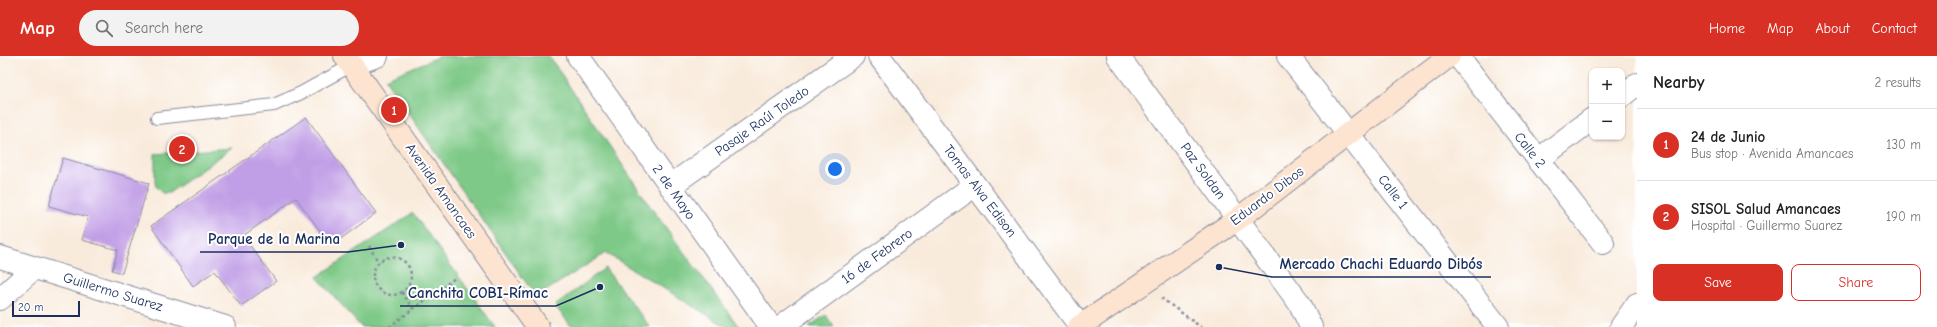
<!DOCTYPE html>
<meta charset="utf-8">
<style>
body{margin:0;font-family:"Comic Neue",sans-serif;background:#f2f2f2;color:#202124}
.controls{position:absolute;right:12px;top:12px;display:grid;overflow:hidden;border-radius:8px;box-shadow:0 1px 3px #0004}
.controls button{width:36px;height:36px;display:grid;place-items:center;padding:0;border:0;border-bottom:1px solid #e0e0e0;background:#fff;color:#202124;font:20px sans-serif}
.scale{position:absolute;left:12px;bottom:10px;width:68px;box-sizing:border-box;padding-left:4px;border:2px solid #1b2f5e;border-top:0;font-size:11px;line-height:14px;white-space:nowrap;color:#1b2f5e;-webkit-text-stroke:3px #fff;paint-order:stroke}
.you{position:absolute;left:835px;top:113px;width:14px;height:14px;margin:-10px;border:3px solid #fff;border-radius:50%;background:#1a73e8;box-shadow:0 0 0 6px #1a73e833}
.badge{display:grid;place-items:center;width:26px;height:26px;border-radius:50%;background:#d93025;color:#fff;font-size:13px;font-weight:700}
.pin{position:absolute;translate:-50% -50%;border:2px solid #fff;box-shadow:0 1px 4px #0006}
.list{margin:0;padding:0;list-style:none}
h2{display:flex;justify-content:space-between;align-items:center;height:52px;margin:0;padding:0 16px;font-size:17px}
h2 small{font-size:13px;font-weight:400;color:#757577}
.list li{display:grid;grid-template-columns:26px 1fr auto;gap:12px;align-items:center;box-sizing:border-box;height:72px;padding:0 16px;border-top:1px solid #e0e0e0}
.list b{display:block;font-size:15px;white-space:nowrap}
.list p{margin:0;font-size:13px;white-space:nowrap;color:#757577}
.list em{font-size:13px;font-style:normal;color:#757577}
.actions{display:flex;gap:8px;padding:12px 16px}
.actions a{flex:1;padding:9px 0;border:1px solid #d93025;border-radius:8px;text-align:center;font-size:14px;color:#d93025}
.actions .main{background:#d93025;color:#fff}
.icon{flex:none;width:22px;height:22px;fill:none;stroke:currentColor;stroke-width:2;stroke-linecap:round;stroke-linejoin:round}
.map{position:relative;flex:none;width:1637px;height:271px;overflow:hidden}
header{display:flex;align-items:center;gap:24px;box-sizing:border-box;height:56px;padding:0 20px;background:#d93025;color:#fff}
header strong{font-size:19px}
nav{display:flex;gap:22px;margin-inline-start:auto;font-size:14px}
.search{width:280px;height:36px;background:#f2f2f2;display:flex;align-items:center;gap:10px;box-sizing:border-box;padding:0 14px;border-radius:22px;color:#757577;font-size:15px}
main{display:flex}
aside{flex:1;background:#fff}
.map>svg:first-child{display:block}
.green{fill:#7ec987;stroke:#4c7c72}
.building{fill:#c19fe6}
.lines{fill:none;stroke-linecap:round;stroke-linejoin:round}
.lane-casing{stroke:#8a8d9d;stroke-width:14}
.street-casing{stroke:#8a8d9d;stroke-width:24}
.secondary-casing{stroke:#8a8d9d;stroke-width:24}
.path{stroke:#8a8d9d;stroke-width:2.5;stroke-dasharray:3 3;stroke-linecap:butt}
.lane{stroke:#fff;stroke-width:12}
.street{stroke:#fff;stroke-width:22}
.secondary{stroke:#fde4d0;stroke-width:22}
.labels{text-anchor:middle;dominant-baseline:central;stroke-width:4;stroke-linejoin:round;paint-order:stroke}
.street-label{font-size:14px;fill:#1b2f5e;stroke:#fff}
.leader{fill:none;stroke:#1b2f5e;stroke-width:1.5}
.callout-dot{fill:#1b2f5e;stroke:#fff;stroke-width:1.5}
.callout-label{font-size:15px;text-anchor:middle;font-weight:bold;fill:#1b2f5e;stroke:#fff;stroke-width:4;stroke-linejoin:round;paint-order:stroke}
</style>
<header>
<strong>Map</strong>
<div class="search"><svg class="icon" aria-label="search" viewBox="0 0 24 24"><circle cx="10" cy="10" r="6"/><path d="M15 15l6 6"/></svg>Search here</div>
<nav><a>Home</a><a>Map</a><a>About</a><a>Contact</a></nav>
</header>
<main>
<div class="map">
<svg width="1637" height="271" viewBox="0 0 1637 271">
<rect width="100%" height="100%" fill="#fff"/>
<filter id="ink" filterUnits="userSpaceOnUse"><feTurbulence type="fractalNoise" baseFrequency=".025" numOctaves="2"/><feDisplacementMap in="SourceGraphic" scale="8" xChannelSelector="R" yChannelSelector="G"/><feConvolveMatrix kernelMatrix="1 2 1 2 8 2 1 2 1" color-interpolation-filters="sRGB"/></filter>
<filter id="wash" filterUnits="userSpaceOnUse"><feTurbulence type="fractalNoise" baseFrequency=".012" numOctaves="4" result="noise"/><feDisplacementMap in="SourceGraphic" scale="16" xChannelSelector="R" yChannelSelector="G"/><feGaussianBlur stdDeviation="0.9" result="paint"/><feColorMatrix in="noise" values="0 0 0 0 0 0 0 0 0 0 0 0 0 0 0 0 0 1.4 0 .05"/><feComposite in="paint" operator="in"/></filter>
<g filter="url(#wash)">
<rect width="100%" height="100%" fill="#f9ebdc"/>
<!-- green -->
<path class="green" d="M440,0h109l101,150 89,121h-12l-121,-74 -70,44 -151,-218z
M232,92l-63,45h-7l-6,-6 -1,-5v-28z
M413,157l82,114h-134l-44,-50z
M605,212l45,59h-78l-17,-21z
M826,259l8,12h-26z"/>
<g id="blocks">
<!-- building -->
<path class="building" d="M306,61l70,96 -45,33 -35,-48 -53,38 33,45 -35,25 -26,-35 -22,15 -42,-60z
M63,102l86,25 -27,90 -10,-3 6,-20 -36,-10 6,-23 -39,-11z"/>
</g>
</g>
<g filter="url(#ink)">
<use href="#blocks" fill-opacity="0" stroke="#8a8d9d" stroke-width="1"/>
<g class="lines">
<!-- lane casing -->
<g class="lane-casing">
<path id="lane" d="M157,62l117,-13 27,-12 51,-28"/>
</g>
<!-- street casing -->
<g class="street-casing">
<path id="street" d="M578,0l193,271
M879,0l201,270
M1118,0l182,248 11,23
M1288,0l210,271
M1458,0l145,187
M352,9l25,-9
M1622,40l15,-12
M1538,104l54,-41
M670,130l183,-130
M0,201l225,70
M0,243l34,-31
M780,271l195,-142
M1621,271l16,-23"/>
</g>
<!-- secondary casing -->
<g class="secondary-casing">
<path id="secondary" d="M345,0l193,271
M1079,271l159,-108 211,-163"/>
</g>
<!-- path -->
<path class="path" d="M369,190l10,17
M373 220a19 19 0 1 1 38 0a19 19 0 1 1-38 0Z
M402,236l11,17
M1161,242l40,29
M389,271l66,-49"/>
<!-- lane -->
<use href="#lane" class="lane"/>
<!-- street -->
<use href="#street" class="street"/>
<!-- secondary -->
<use href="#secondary" class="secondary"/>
</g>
</g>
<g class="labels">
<!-- street labels -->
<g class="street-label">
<text transform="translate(762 65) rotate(-35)">Pasaje Raúl Toledo</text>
<text transform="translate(1530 94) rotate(52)">Calle 2</text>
<text transform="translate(1203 115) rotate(54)">Paz Soldan</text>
<text transform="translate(441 135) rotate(55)">Avenida Amancaes</text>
<text transform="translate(980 135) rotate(53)">Tomas Alva Edison</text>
<text transform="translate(674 136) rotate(55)">2 de Mayo</text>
<text transform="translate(1393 136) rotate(52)">Calle 1</text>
<text transform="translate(1267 140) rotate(-37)">Eduardo Dibos</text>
<text transform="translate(877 200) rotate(-36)">16 de Febrero</text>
<text transform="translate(113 236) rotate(17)">Guillermo Suarez</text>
</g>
</g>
<!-- callouts -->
<path class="leader" d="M401 189L348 196H200M1219 211L1272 221H1491M600 231L556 250H400"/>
<g class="callout-dot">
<circle cx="401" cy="189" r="4"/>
<circle cx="1219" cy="211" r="4"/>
<circle cx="600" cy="231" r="4"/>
</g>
<g class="callout-label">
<text x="274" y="188">Parque de la Marina</text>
<text x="1381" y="213">Mercado Chachi Eduardo Dibós</text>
<text x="478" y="242">Canchita COBI-Rímac</text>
</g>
</svg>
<div class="controls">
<button>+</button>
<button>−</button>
</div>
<div class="scale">20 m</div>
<div class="you"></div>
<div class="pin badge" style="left:394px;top:54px">1</div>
<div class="pin badge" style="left:182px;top:93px">2</div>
</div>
<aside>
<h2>Nearby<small>2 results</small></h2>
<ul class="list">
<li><span class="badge">1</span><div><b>24 de Junio</b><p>Bus stop · Avenida Amancaes</p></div><em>130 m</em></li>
<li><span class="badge">2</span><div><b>SISOL Salud Amancaes</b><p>Hospital · Guillermo Suarez</p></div><em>190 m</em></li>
</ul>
<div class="actions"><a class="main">Save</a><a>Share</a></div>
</aside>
</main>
